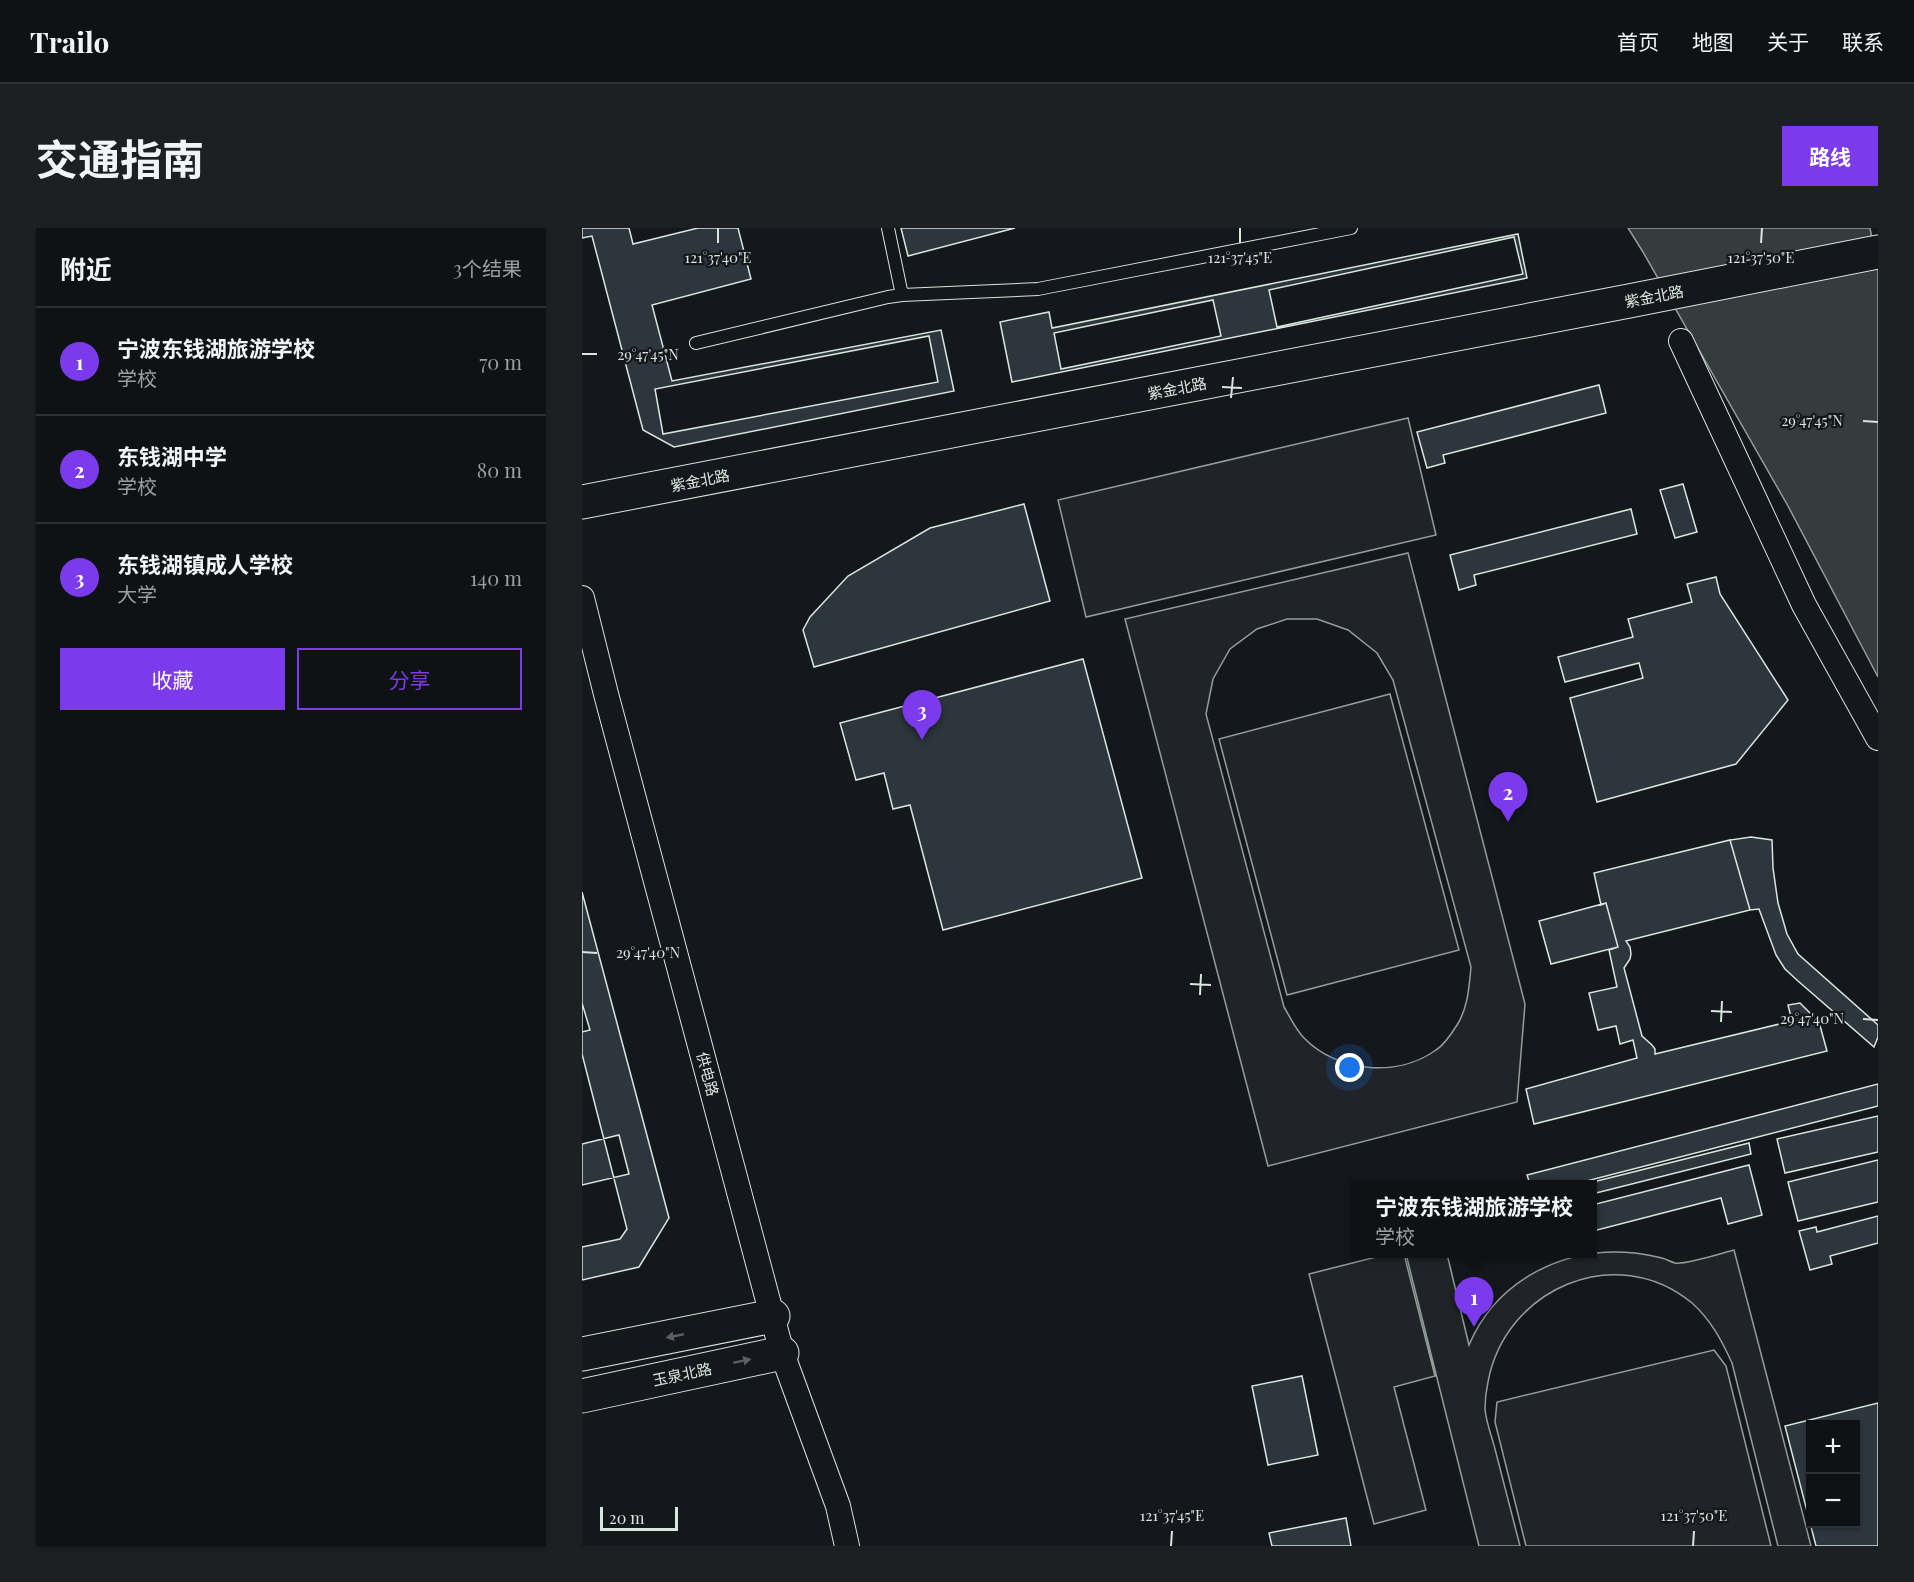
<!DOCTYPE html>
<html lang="zh">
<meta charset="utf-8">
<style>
body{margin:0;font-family:"Playfair Display","Noto Sans SC",serif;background:#1d2022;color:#f1f3f6}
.controls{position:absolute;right:18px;bottom:18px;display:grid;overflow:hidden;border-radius:0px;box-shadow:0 2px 4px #0004}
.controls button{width:54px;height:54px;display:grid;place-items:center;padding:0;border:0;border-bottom:2px solid #2f3234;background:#0f1215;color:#f1f3f6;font:30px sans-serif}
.scale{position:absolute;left:18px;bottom:15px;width:78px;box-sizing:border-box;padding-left:6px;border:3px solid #d8e6dc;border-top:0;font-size:16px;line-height:21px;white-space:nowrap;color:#d8e6dc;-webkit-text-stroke:4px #14181c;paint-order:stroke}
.you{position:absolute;left:768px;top:840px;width:21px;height:21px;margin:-15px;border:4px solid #fff;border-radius:50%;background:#1a73e8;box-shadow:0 0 0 9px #1a73e833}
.badge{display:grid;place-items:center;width:39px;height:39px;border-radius:50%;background:#7c3aed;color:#fff;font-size:20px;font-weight:700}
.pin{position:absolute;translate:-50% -50px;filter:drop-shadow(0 2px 3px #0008)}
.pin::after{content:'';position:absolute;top:32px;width:21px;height:18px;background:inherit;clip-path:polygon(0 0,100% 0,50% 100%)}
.popup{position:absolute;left:769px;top:952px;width:246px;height:78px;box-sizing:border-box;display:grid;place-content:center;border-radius:0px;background:#0f1215;filter:drop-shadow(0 2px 4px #0005);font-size:20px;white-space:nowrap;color:#9b9ea0}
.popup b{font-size:22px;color:#f1f3f6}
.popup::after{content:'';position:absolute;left:50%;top:100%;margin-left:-12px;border:12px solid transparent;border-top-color:#0f1215}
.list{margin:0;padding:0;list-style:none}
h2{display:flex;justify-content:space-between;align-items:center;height:78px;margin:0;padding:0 24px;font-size:26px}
h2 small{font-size:20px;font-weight:400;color:#9b9ea0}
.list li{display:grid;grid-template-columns:39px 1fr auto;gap:18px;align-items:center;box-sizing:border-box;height:108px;padding:0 24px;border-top:2px solid #2f3234}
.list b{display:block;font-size:22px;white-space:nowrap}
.list p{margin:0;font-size:20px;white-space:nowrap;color:#9b9ea0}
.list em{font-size:20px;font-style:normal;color:#9b9ea0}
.actions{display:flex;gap:12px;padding:18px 24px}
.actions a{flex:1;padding:14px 0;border:2px solid #7c3aed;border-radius:0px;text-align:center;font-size:21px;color:#7c3aed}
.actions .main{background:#7c3aed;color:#fff}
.map{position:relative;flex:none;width:1296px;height:1318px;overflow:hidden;border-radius:0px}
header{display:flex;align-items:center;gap:36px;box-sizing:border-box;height:84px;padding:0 30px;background:#0f1215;border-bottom:2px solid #2f3234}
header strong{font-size:28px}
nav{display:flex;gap:33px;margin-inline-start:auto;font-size:21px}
.intro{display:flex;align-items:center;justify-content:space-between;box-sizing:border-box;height:144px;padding:0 36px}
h1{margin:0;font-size:42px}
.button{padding:15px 27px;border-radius:0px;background:#7c3aed;color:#fff;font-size:21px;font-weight:700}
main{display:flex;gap:36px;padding:0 36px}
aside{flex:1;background:#0f1215;border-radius:0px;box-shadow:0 2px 4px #0004}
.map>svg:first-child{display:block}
.green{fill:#202428;stroke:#939e99;stroke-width:1.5;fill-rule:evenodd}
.water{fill:#363b3e;stroke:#939e99;stroke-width:1.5}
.building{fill:#2c363c;stroke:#d8e6dc;stroke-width:1.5;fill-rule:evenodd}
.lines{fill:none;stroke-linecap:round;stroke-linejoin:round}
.lane-casing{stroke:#d8e6dc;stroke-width:14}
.street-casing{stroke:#d8e6dc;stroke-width:26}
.secondary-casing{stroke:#d8e6dc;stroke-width:35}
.lane{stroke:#14181c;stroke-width:12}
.street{stroke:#14181c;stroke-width:24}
.secondary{stroke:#14181c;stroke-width:33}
.oneway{fill:#59605f}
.ticks{fill:none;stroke:#d8e6dc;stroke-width:2}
.labels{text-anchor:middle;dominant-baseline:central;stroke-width:4.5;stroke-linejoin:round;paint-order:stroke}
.street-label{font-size:15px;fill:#d8e6dc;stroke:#14181c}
.ticks-label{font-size:15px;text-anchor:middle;fill:#d8e6dc;stroke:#14181c;stroke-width:4.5;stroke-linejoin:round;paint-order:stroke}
</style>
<header>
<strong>Trailo</strong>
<nav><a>首页</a><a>地图</a><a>关于</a><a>联系</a></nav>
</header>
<div class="intro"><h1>交通指南</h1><a class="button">路线</a></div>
<main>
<aside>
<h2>附近<small>3个结果</small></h2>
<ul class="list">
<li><span class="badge">1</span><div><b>宁波东钱湖旅游学校</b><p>学校</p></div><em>70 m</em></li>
<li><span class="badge">2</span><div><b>东钱湖中学</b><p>学校</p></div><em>80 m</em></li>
<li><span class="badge">3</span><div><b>东钱湖镇成人学校</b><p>大学</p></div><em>140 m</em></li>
</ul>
<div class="actions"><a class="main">收藏</a><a>分享</a></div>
</aside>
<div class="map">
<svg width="1296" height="1318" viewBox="0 0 1296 1318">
<rect width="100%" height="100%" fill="#14181c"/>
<!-- green -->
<path class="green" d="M826,190l28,117 -350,82 -28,-117z
M826,325l117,451 -8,98 -249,64 -143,-547zM705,391h30l31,11 29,23 16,27 78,287c-2,20 -3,41 -14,58 -5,8 -13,20 -21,25 -39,28 -99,22 -132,-12 -8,-8 -14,-21 -20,-31l-78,-293 7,-35 17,-30 27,-20z
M808,466l69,256 -172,45 -68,-256z
M1152,1022l77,296h-33l-46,-183c-10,-22 -21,-43 -40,-60 -76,-63 -187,-14 -204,79 -2,9 -3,19 -3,27 1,13 7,28 10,40 8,32 17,65 25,97h-41l-73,-292h41l22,91c28,-66 96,-99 166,-92 9,1 19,3 27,5 4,1 9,4 13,5 10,2 47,-10 59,-13z
M806,1026h16l31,122 -41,11 32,123 -52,14 -65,-250z
M1132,1122l12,16 45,180h-245l-31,-124 2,-20z"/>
<!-- water -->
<path class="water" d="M1046,0h242l8,43v406l-90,-171 -145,-254z"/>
<!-- building -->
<path class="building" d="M0,0h47l4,16 65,-16h40l13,51 -99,26 20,76 269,-51 13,61 -280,56 -31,-17 -51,-194 -10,2z
M319,0h114l-107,28z
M936,6l9,44 -515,104 -12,-60 49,-10 3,16z
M932,9l9,37 -246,53 -8,-37z
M631,72l8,36 -160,33 -7,-36z
M347,108l9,46 -275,52 -8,-45z
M1017,157l7,28 -163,42 2,8 -18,5 -10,-36z
M1101,256l14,48 -22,6 -15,-48z
M442,276l26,97 -236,66 -11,-37 7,-13 38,-41 82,-48z
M1049,281l6,25 -163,41 2,10 -17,5 -9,-35z
M1134,349l4,17 68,106 -52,64 -139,38 -27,-104 73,-20 -4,-15 -74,19 -7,-25 75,-20 -5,-18 64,-17 -5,-18z
M501,431l59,219 -199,52 -33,-125 -17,4 -9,-36 -28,7 -16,-57z
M1169,609l21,3 1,28 5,35 9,31 11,20 80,71v12l-4,10 -76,-66 -13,-12 -9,-14 -17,-46 -9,1 -20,-70z
M1148,612l20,70 -124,31 4,6 1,7 -1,5 -6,9 18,68 10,9 3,4v5l137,-33 -4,-16 12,-2 19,19 8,29 -293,73 -8,-35 111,-31 -4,-18 -13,4 -4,-18 -18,4 -9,-37 28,-6 -8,-37 9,-3 -12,-44 -5,2 -7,-32z
M0,664l87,326 -30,49 -57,13v-33l38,-8 7,-10 -45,-175z
M1024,675l12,44 -67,17 -12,-43z
M0,775l8,27 -8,2z
M1296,856v22l-303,78h-45l-3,-9z
M1296,888v36l-93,21 -8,-34z
M37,907l10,39 -47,11v-41z
M1167,915l2,11 -159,40v-10h-7z
M1296,932v42l-80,19 -10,-39z
M1167,937l13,50 -34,9 -7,-26 -128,33 2,9 -3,1v-36z
M1296,988v27l-48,13 2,8 -22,6 -11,-39 17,-4 1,5z
M720,1148l16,79 -50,10 -16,-79z
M1296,1175v143h-62l-31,-120zM1228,1196h46v100h-46z
M764,1290l5,28h-79l-3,-13z"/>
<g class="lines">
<!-- lane casing -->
<g class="lane-casing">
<path id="lane" d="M306,0l14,67
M114,115l192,-46 14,-2 136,-6 313,-61"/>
</g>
<!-- street casing -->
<g class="street-casing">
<path id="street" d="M1099,113l123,264 74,133
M0,370l24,96 176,659 56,153 9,40"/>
</g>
<!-- secondary casing -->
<g class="secondary-casing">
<path id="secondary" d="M0,274l1047,-201 249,-49
M0,1126l191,-38
M0,1168l200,-43"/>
</g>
<!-- lane -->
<use href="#lane" class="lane"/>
<!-- street -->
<use href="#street" class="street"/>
<!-- secondary -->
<use href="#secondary" class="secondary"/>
</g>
<!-- one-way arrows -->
<defs><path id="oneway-solid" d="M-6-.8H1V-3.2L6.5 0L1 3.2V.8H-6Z" transform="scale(1.5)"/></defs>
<g class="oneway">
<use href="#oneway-solid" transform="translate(93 1108) rotate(169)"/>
<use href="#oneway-solid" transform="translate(160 1133) rotate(-12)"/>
</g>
<!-- ticks -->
<path class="ticks" d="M136,15v-15M658,15v-15M1179,15l1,-15M0,126h15M640,159l20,1M649,170l2,-21M1281,193l15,1M0,724l15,1M608,756l21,1M618,767l1,-21M1129,783l21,1M1281,791l15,1M1139,794l1,-21M589,1318l1,-15M1111,1318l1,-15"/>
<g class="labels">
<!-- street labels -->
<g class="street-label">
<text transform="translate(1072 68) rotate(-11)">紫金北路</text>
<text transform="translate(595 160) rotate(-11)">紫金北路</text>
<text transform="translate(118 252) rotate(-11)">紫金北路</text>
<text transform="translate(126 846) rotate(75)">供电路</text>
<text transform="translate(100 1146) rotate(-12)">玉泉北路</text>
</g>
</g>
<g class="ticks-label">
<text x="136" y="35">121°37'40"E</text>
<text x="658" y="35">121°37'45"E</text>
<text x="1179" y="35">121°37'50"E</text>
<text x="66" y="132">29°47'45"N</text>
<text x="1230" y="198">29°47'45"N</text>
<text x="66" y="730">29°47'40"N</text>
<text x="1230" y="796">29°47'40"N</text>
<text x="590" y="1293">121°37'45"E</text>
<text x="1112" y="1293">121°37'50"E</text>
</g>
</svg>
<div class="controls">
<button>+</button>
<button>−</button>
</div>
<div class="scale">20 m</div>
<div class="you"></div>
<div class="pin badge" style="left:892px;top:1099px">1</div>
<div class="popup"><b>宁波东钱湖旅游学校</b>学校</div>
<div class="pin badge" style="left:926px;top:594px">2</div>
<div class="pin badge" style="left:340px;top:512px">3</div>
</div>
</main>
